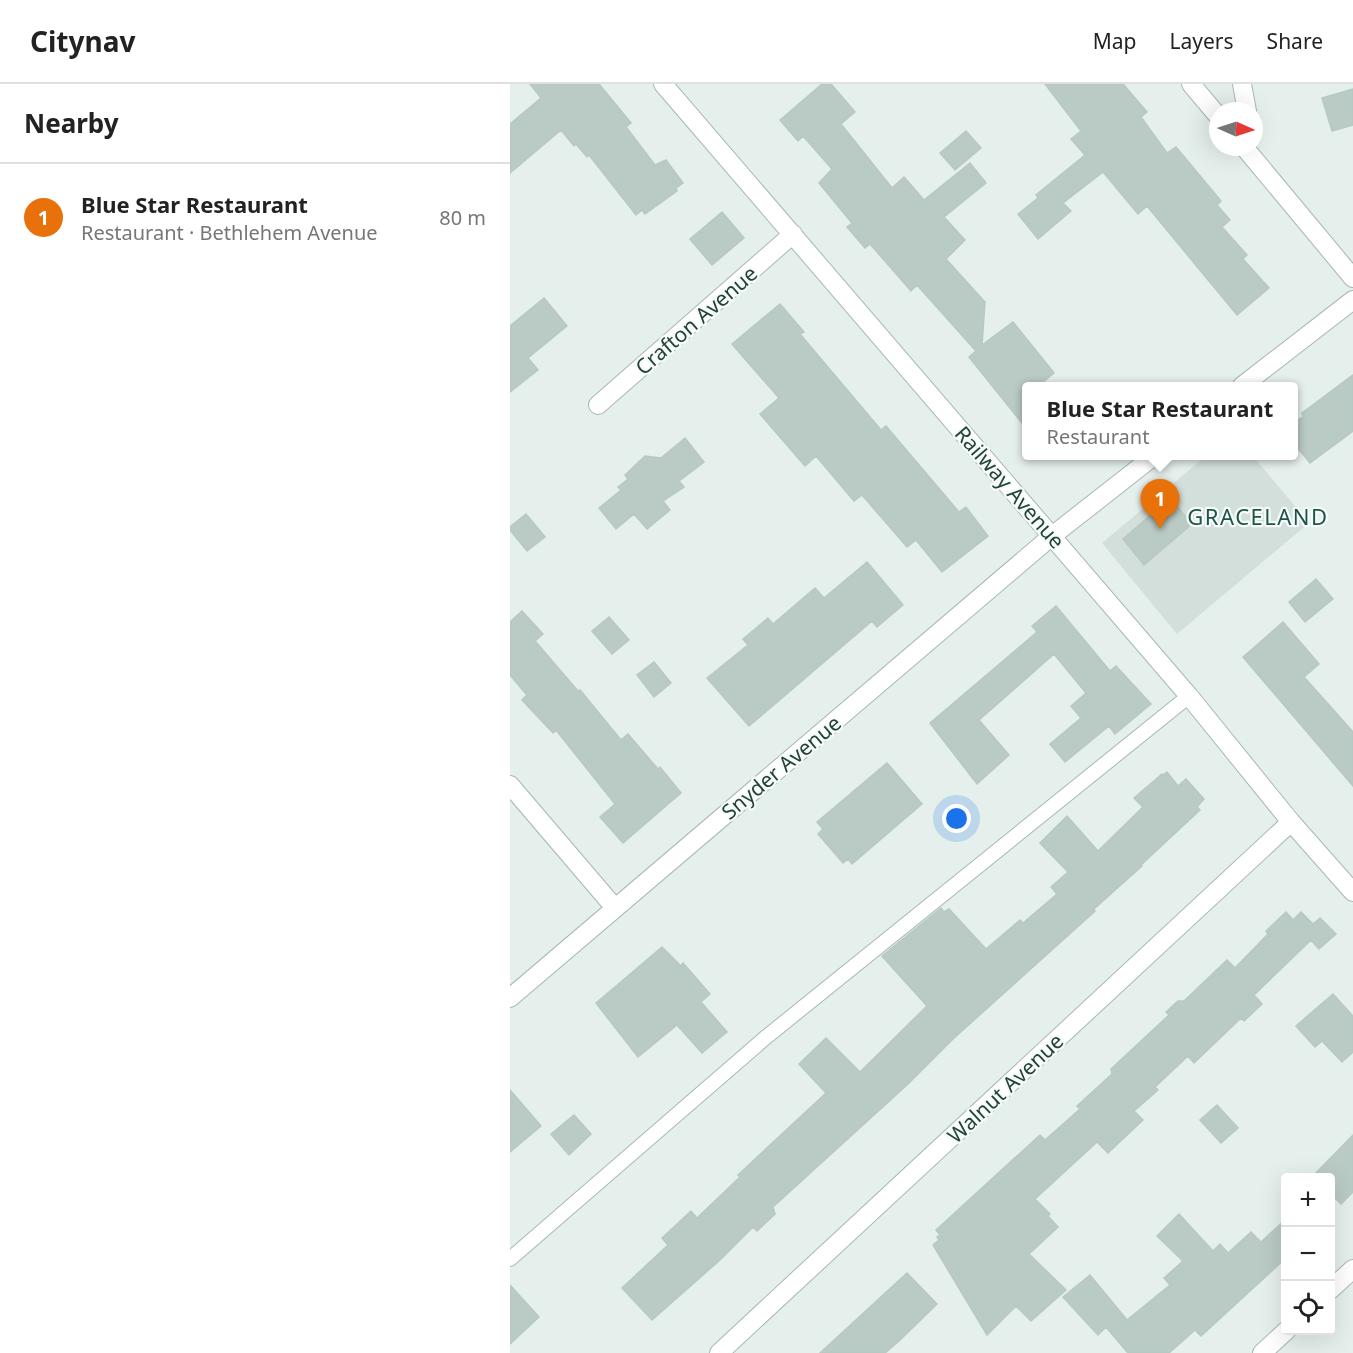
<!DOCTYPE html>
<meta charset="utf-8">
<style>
body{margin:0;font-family:"Noto Sans",sans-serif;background:#f2f2f2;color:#222}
.controls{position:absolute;right:18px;bottom:18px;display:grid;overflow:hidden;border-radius:6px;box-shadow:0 6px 24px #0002}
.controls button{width:54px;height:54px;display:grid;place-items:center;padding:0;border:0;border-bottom:2px solid #e0e0e0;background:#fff;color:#222;font:30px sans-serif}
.compass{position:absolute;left:699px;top:18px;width:54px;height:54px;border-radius:50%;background:#fff;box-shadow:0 6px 24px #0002;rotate:93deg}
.you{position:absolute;left:447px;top:735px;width:21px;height:21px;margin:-15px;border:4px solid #fff;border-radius:50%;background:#1a73e8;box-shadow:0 0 0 9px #1a73e833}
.badge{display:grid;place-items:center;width:39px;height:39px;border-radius:50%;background:#b45309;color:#fff;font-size:20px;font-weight:700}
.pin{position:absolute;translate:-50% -50px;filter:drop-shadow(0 2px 3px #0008)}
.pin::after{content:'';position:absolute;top:32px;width:21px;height:18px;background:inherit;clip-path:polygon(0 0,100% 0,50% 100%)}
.popup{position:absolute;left:512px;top:298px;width:276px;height:78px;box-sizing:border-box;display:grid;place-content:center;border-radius:6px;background:#fff;filter:drop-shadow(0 2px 4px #0005);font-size:20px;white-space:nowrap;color:#767676}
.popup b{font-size:22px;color:#222}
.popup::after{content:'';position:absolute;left:50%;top:100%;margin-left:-12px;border:12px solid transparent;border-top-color:#fff}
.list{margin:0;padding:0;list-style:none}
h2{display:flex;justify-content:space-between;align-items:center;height:78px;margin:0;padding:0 24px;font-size:26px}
h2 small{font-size:20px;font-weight:400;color:#767676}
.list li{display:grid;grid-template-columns:39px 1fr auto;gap:18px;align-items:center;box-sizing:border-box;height:108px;padding:0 24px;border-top:2px solid #e0e0e0}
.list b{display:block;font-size:22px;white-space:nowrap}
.list p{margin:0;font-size:20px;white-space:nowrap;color:#767676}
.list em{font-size:20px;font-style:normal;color:#767676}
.icon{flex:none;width:33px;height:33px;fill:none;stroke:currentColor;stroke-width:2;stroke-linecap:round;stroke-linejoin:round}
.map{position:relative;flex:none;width:843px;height:1269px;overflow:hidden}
header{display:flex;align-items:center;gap:36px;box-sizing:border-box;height:84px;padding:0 30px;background:#fff;border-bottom:2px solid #e0e0e0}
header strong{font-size:28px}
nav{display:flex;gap:33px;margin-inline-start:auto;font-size:21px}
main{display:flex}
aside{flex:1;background:#fff}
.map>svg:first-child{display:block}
.built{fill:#d3dfda}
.building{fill:#bacac4;stroke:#b7c9c2;stroke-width:1.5}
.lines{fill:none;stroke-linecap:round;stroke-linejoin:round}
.lane-casing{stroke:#a7b8b2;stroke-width:16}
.street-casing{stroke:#a7b8b2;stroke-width:20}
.lane{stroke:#fff;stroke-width:14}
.street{stroke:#fff;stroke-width:18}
.labels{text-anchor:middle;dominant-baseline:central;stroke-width:4.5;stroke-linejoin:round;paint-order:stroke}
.street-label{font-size:21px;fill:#23423a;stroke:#f6fbf9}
.neighbourhood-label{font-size:22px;letter-spacing:1.5px;fill:#1e5548;stroke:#f6fbf9}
</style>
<header>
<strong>Citynav</strong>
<nav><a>Map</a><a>Layers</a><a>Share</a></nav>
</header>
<main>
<aside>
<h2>Nearby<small></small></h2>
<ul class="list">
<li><span class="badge" style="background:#e8710a">1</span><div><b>Blue Star Restaurant</b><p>Restaurant · Bethlehem Avenue</p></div><em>80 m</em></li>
</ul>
</aside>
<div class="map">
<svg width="843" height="1269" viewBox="0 0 843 1269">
<rect width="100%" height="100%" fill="#e5efeb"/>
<!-- built -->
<path class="built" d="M696,372h47l56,67 -132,111 -75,-91z"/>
<!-- building -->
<path class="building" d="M20,0h69l32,39 -5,4 29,38 11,-5 17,23 -7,5 1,3 -32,23 -3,-4 -6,5 -47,-60 -2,2 -11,-13 -2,2 -13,-16 -51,43v-49l31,-26z
M312,0h9l24,28 -14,12 51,64 12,-11 20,23 46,-37 16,20 -42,34 21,23 -19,19 39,43 -3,43 31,-23 41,51 -17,14h-11v41l-57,-71 7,-6 -59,-66 -6,6 -41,-47 -5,4 -18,-21 5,-4 -33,-40 13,-14 -29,-33 -5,5 -18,-21z
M535,0h78l24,28 -6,5 26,36 9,-6 45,54 -4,4 13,15 -8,7 25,28 -4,4 26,29 -32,27 -90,-109 -9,8 -35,-42 -40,31 8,8 -33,28 -20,-25 20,-16 -2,-3 49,-40 -14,-16 10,-8z
M843,5v36l-21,6 -10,-33z
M456,47l15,17 -26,22 -15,-17z
M212,128l22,26 -32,27 -22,-26z
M34,214l23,28 -39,32 10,12 -28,22v-66z
M270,220l24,28 -4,2 81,96 5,-4 73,86 7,-5 22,29 -46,36 -26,-32 -9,7 -45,-52 -8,6 -38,-45 -11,10 -45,-52 19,-16 -47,-54z
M843,291v56l-43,32 -17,-21v-19l10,-6 -1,-4z
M175,354l19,24 -25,19 5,6 -21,14 7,9 -23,19 -13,-15 -18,15 -17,-21 22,-18 -3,-3 10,-8 -3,-4 20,-19 16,2z
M660,414l22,26 -48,41 -21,-26z
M16,430l19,23 -18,14 -17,-21v-3z
M357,478l36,43 -26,22 -5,-6 -123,105 -42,-48 41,-33 -5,-6 25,-21 5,6 42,-36 9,10z
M806,495l17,20 -28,23 -16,-20z
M546,522l54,65 6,-5 35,38 -36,30 -6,-8 -44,36 -15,-18 31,-26 -10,-12 15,-13 -32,-39 -75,66 30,35 -32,29 -47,-61 107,-91 -5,-6z
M12,527l21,23 -8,7 43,50 2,-1 41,50 7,-6 30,35 2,-2 21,26 -58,50 -23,-26 15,-13 -59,-74 -3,3 -31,-33 5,-5 -17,-20v-53z
M99,533l20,23 -17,14 -20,-23z
M773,538l36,42 -15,13 49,55v54l-110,-129z
M144,578l17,21 -17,14 -17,-22z
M377,679l35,41 -70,60 -4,-5 -5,4 -25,-29 5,-5 -6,-7z
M657,688l11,14 8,-7 18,20 -7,8 3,3 -59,55 1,1 -48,43 1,2 -142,128 -45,45 -135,123 2,7 -18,17 -4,-4 -32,32 -69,61 -30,-32 46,-43 -6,-7 29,-27 6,7 43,-41 -2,-2 88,-82 -27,-29 27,-26 34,34 67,-66 -45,-50 59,-48 3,4 5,-3 37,40 34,-29 3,3 34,-29 -6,-7 17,-15 -28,-29 27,-27 31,35 45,-44 -9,-9 28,-24 1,1z
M776,828l7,8 8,-8 12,12 7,-6 16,16 -17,15 -8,-9 -57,55 8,9 -18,17 -3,-3 -47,45 -6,-7 -33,31 3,3 -24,21 9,9 -35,33 -11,-11 -62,57 15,15 -2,2 10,11 -29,27 37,36 -35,31 -15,-15 -29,29 -54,-90 6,-5 -2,-3 3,-2 -4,-5 104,-95 5,5 35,-31 -3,-3 35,-32 -1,-5 58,-54 -3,-3 12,-11h6l43,-41 8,8 33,-34 -2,-3z
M152,863l19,19 2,-3 27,31 -9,8 26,30 -25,21 -25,-28 -39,32 -42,-54z
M823,910l20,22v36l-11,10 -20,-21 -7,6 -19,-21z
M0,1006l31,36 -31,26z
M707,1021l21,23 -17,15 -21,-23z
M64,1031l17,19 -22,21 -18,-21z
M843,1051v57l-12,12 -11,-11v-15h-19z
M669,1130l34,37 7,-7 8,9 23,-21 10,10 25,-23v39l-85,78 -6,-6 -26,23h-41l-22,-26 -8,8 -35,-38 27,-22 37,45 43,-35 -6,-7 19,-17 -26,-25z
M397,1189l30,31 -39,38 -13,11h-65z
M0,1201l29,32 -29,27z"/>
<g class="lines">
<!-- lane casing -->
<g class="lane-casing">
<path id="lane" d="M0,1175l255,-221 424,-342"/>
</g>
<!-- street casing -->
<g class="street-casing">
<path id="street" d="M153,0l526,612 102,126 62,70
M681,0l27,32
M732,0l5,27
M734,63l109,131
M732,302l111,-86
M88,321l195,-171
M0,701l105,123
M0,914l542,-462 102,-80
M820,1206l23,-21
M209,1269l572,-531
M752,1269l25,-23"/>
</g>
<!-- lane -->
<use href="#lane" class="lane"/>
<!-- street -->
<use href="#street" class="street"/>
</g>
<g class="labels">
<!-- street labels -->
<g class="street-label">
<text transform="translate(186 236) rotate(-41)">Crafton Avenue</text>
<text transform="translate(500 403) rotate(49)">Railway Avenue</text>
<text transform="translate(271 683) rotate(-40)">Snyder Avenue</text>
<text transform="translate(495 1004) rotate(-43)">Walnut Avenue</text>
</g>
<!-- neighbourhood labels -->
<g class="neighbourhood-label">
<text x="748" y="432">GRACELAND</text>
</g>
</g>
</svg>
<div class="controls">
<button>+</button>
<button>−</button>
<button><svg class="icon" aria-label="locate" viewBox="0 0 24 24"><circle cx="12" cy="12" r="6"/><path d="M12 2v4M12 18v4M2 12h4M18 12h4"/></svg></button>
</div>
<svg class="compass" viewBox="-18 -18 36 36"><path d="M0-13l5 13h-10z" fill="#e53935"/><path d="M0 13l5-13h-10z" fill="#767676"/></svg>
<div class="you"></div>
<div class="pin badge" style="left:650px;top:445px;background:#e8710a">1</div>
<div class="popup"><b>Blue Star Restaurant</b>Restaurant</div>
</div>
</main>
